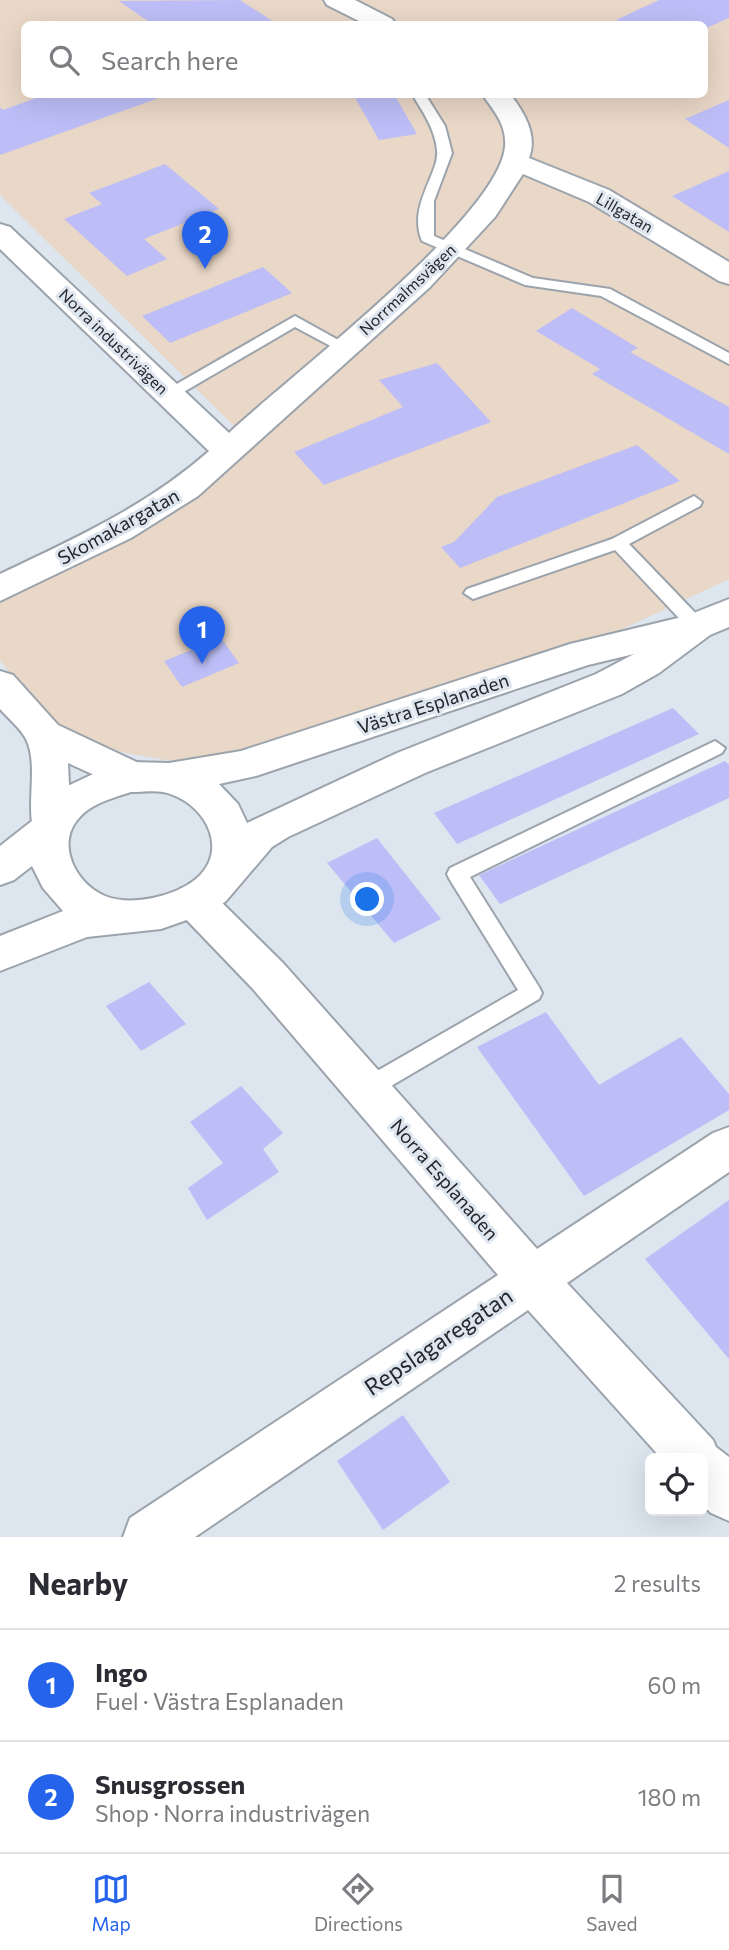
<!DOCTYPE html>
<meta charset="utf-8">
<style>
body{margin:0;font-family:Commissioner,sans-serif;background:#f2f2f3;color:#2b2b33}
.controls{position:absolute;right:21px;bottom:21px;display:grid;overflow:hidden;border-radius:10px;box-shadow:0 7px 28px #0002}
.controls button{width:63px;height:63px;display:grid;place-items:center;padding:0;border:0;border-bottom:2px solid #e1e1e2;background:#fff;color:#2b2b33;font:35px sans-serif}
.you{position:absolute;left:368px;top:900px;width:24px;height:24px;margin:-18px;border:5px solid #fff;border-radius:50%;background:#1a73e8;box-shadow:0 0 0 10px #1a73e833}
.badge{display:grid;place-items:center;width:46px;height:46px;border-radius:50%;background:#2563eb;color:#fff;font-size:23px;font-weight:700}
.pin{position:absolute;translate:-50% -58px;filter:drop-shadow(0 2px 4px #0008)}
.pin::after{content:'';position:absolute;top:37px;width:24px;height:21px;background:inherit;clip-path:polygon(0 0,100% 0,50% 100%)}
.list{margin:0;padding:0;list-style:none}
h2{display:flex;justify-content:space-between;align-items:center;height:91px;margin:0;padding:0 28px;font-size:30px}
h2 small{font-size:23px;font-weight:400;color:#7c7c81}
.list li{display:grid;grid-template-columns:46px 1fr auto;gap:21px;align-items:center;box-sizing:border-box;height:112px;padding:0 28px;border-top:2px solid #e1e1e2}
.list b{display:block;font-size:26px;white-space:nowrap}
.list p{margin:0;font-size:23px;white-space:nowrap;color:#7c7c81}
.list em{font-size:23px;font-style:normal;color:#7c7c81}
.icon{flex:none;width:38px;height:38px;fill:none;stroke:currentColor;stroke-width:2;stroke-linecap:round;stroke-linejoin:round}
.map{position:relative;flex:none;width:729px;height:1537px;overflow:hidden}
.search{position:absolute;background:#fff;box-shadow:0 7px 28px #0002;left:21px;right:21px;top:21px;height:77px;display:flex;align-items:center;gap:18px;box-sizing:border-box;padding:0 24px;border-radius:10px;color:#7c7c81;font-size:26px}
.sheet{height:315px;background:#fff}
nav{display:flex;justify-content:space-around;align-items:center;box-sizing:border-box;height:98px;border-top:2px solid #e1e1e2;background:#fff;font-size:19px;color:#7c7c81}
nav a{display:grid;justify-items:center;gap:4px}
nav .on{color:#2563eb}
.map>svg:first-child{display:block}
.commercial{fill:#e9d7c7;fill-rule:evenodd}
.building{fill:#bdbef7}
.lines{fill:none;stroke-linecap:round;stroke-linejoin:round}
.lane-casing{stroke:#9ba3ac;stroke-width:4}
.street-casing{stroke:#9ba3ac;stroke-width:4}
.secondary-casing{stroke:#9ba3ac;stroke-width:4}
.lane{fill:#fff;fill-rule:evenodd}
.street{fill:#fff;fill-rule:evenodd}
.secondary{fill:#fff;fill-rule:evenodd}
.labels{text-anchor:middle;dominant-baseline:central;stroke-width:6;stroke-linejoin:round;paint-order:stroke}
.far-street-label{font-size:16px;fill:#24272b;stroke:#dde5ef}
.street-label{font-size:19px;fill:#24272b;stroke:#dde5ef}
.near-street-label{font-size:23px;fill:#24272b;stroke:#dde5ef}
</style>
<div class="map">
<svg width="729" height="1537" viewBox="0 0 729 1537">
<rect width="100%" height="100%" fill="#dde5ef"/>
<!-- commercial -->
<path class="commercial" d="M0,0h729v579l-189,89 -328,100 -86,-15 -62,-19 -64,-73v-66l249,-154 -249,-246zM24,24h680v70h-680z"/>
<!-- building -->
<path class="building" d="M240,0l37,24h-125l-33,-23z
M659,0h70v18l-25,11v-5h-81l-7,-4z
M47,94h120v1l-167,60v-48l3,3z
M353,94h41l23,40 -38,6z
M729,100v48l-44,-29z
M165,164l54,45 -75,30 23,20 -40,17 -63,-57 38,-15 -13,-11z
M729,171v61l-57,-36z
M263,267l29,26 -122,50 -28,-27z
M572,308l66,40 -8,4 99,55v47l-137,-80 8,-5 -64,-38z
M437,363l54,59 -167,63 -30,-33 109,-45 -24,-27z
M637,445l43,36 -220,87 -19,-21 13,-5 43,-45z
M221,638l18,25 -57,24 -18,-26z
M673,708l26,26 -242,110 -23,-31z
M725,761l4,4v33l-229,106 -21,-29z
M377,838l64,81 -47,24 -67,-80z
M149,982l37,42 -45,27 -35,-45z
M546,1012l53,73 82,-48 48,57v16l-145,86 -107,-149z
M241,1086l42,47 -20,16 16,23 -72,48 -19,-32 35,-25 -33,-41z
M729,1200v159l-84,-100z
M403,1415l47,67 -67,48 -46,-69z"/>
<g class="lines">
<!-- lane casing -->
<g class="lane-casing">
<path id="lane" d="M412,94h13l20,32 7,27 -18,48v35l99,42 77,11 119,64v11l-128,-68 -76,-11 -103,-44c-15,-35 18,-68 15,-91 -2,-21 -14,-38 -25,-56z
M295,316l56,31 -8,5 -5,-2 -43,-23 -120,70h-12l-2,-4z
M694,496l8,6 -2,4 -71,38 74,77 3,5 -3,5h-12l-76,-81 -142,49 -9,-6 3,-4 145,-50z
M715,741l10,7 -3,5 -252,124 69,110 3,6 -3,6 -165,97 -8,3 -8,-3 -3,-7 3,-7 160,-92 -68,-110 -3,-6 3,-6z"/>
</g>
<!-- street casing -->
<g class="street-casing">
<path id="street" d="M324,0h31l37,19 4,5h-31l-38,-19z
M482,94h28c14,18 28,41 19,64l80,32 120,72v22l-10,-3 -130,-79 -66,-28 -28,43 -65,70 -232,209 -67,42 -131,63v-27c74,-35 147,-68 209,-123l-209,-202v-25l10,3 219,206c57,-54 269,-215 276,-286 2,-22 -11,-36 -23,-53z
M0,671l13,4 45,50 87,41 5,11 -5,11 -14,4 -63,-29 3,65 -6,11 -14,5 -14,-5c-14,-26 3,-73 -11,-100 -5,-10 -18,-21 -26,-30z
M194,884l14,5 75,74 254,286 176,-116 16,-6v45l-162,111 146,157 3,7 13,10v64l-18,-8 -8,-8v-47h-42l-133,-148 -333,227h-72l7,-19 368,-243 -245,-286 -73,-76 -6,-12 6,-12z"/>
</g>
<!-- secondary casing -->
<g class="secondary-casing">
<path id="secondary" d="M729,599v28l-19,8 -51,38 -37,21 -197,79 -137,64 -16,10 -46,54 -14,10 -51,18 -74,8 -87,34v-35l63,-25 -20,-23 -11,-22 -18,14 -14,5v-39l37,-29 20,-26 34,-16 40,-13 38,1 72,-12 329,-107 116,-28zM634,654l-38,20 -199,79 -150,70 -9,-19 -19,-20 37,-8 332,-111zM131,792c13,0 30,-3 42,3 34,13 56,56 23,84 -21,17 -64,28 -91,17 -29,-12 -50,-52 -26,-78 13,-15 34,-20 52,-26z"/>
</g>
<!-- lane -->
<use href="#lane" class="lane"/>
<!-- street -->
<use href="#street" class="street"/>
<!-- secondary -->
<use href="#secondary" class="secondary"/>
</g>
<g class="labels">
<!-- far-street labels -->
<g class="far-street-label">
<text transform="translate(625 212) rotate(30)">Lillgatan</text>
<text transform="translate(407 289) rotate(-43)">Norrmalmsvägen</text>
<text transform="translate(114 341) rotate(44)">Norra industrivägen</text>
</g>
<!-- street labels -->
<g class="street-label">
<text transform="translate(118 526) rotate(-29)">Skomakargatan</text>
<text transform="translate(433 703) rotate(-18)">Västra Esplanaden</text>
<text transform="translate(445 1179) rotate(49)">Norra Esplanaden</text>
</g>
<!-- near-street labels -->
<g class="near-street-label">
<text transform="translate(438 1341) rotate(-34)">Repslagaregatan</text>
</g>
</g>
</svg>
<div class="controls">
<button><svg class="icon" aria-label="locate" viewBox="0 0 24 24"><circle cx="12" cy="12" r="6"/><path d="M12 2v4M12 18v4M2 12h4M18 12h4"/></svg></button>
</div>
<div class="you"></div>
<div class="pin badge" style="left:202px;top:664px">1</div>
<div class="pin badge" style="left:205px;top:269px">2</div>
<div class="search"><svg class="icon" aria-label="search" viewBox="0 0 24 24"><circle cx="10" cy="10" r="6"/><path d="M15 15l6 6"/></svg>Search here</div>
</div>
<section class="sheet">
<h2>Nearby<small>2 results</small></h2>
<ul class="list">
<li><span class="badge">1</span><div><b>Ingo</b><p>Fuel · Västra Esplanaden</p></div><em>60 m</em></li>
<li><span class="badge">2</span><div><b>Snusgrossen</b><p>Shop · Norra industrivägen</p></div><em>180 m</em></li>
</ul>
</section>
<nav>
<a class="on"><svg class="icon" aria-label="map" viewBox="0 0 24 24"><path d="M3 6l6-2 6 2 6-2v14l-6 2-6-2-6 2zM9 4v14M15 6v14"/></svg>Map</a>
<a><svg class="icon" aria-label="directions" viewBox="0 0 24 24"><path d="M12 3l9 9-9 9-9-9zM9 14v-3h6M13 9l2 2-2 2"/></svg>Directions</a>
<a><svg class="icon" aria-label="saved" viewBox="0 0 24 24"><path d="M7 4h10v16l-5-4-5 4z"/></svg>Saved</a>
</nav>
